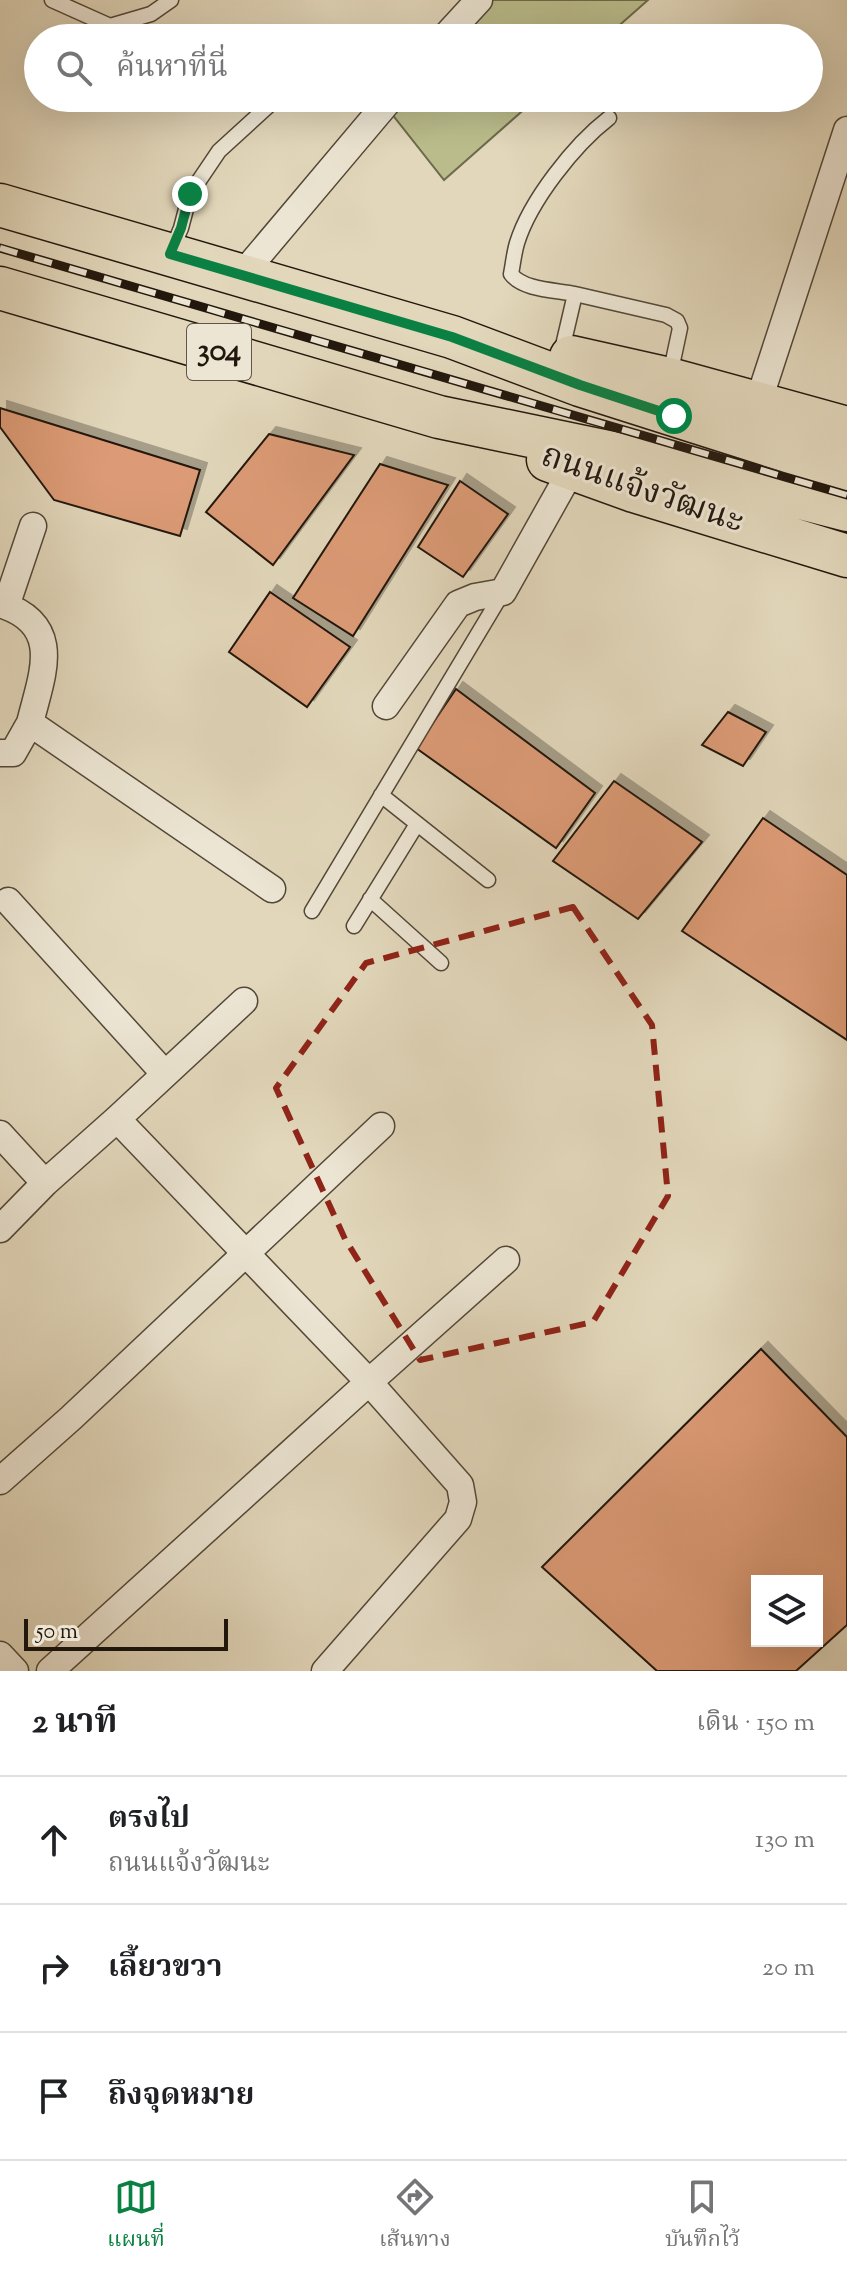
<!DOCTYPE html>
<html lang="th">
<meta charset="utf-8">
<style>
body{margin:0;font-family:"Sorts Mill Goudy","Noto Serif Thai",serif;background:#f2f2f2;color:#202124}
.controls{position:absolute;right:24px;bottom:24px;display:grid;overflow:hidden;border-radius:0px;box-shadow:0 8px 32px #0002}
.controls button{width:72px;height:72px;display:grid;place-items:center;padding:0;border:0;border-bottom:2px solid #e0e0e0;background:#fff;color:#202124;font:40px sans-serif}
.scale{position:absolute;left:24px;bottom:20px;width:204px;box-sizing:border-box;padding-left:8px;border:4px solid #22170d;border-top:0;font-size:22px;line-height:28px;white-space:nowrap;color:#22170d;-webkit-text-stroke:6px #ece5d3;paint-order:stroke}
.stop{position:absolute;width:24px;height:24px;margin:-18px;border:6px solid #0b8043;border-radius:50%;background:#fff}
.stop.end{background:#0b8043;border-color:#fff;box-shadow:0 2px 8px #0008}
.list{margin:0;padding:0;list-style:none}
h2{display:flex;justify-content:space-between;align-items:center;height:104px;margin:0;padding:0 32px;font-size:34px}
h2 small{font-size:26px;font-weight:400;color:#757577}
.list li{display:grid;grid-template-columns:52px 1fr auto;gap:24px;align-items:center;box-sizing:border-box;height:128px;padding:0 32px;border-top:2px solid #e0e0e0}
.list b{display:block;font-size:30px;white-space:nowrap}
.list p{margin:0;font-size:26px;white-space:nowrap;color:#757577}
.list em{font-size:26px;font-style:normal;color:#757577}
.icon{flex:none;width:44px;height:44px;fill:none;stroke:currentColor;stroke-width:2;stroke-linecap:round;stroke-linejoin:round}
.map{position:relative;flex:none;width:847px;height:1671px;overflow:hidden}
.search{position:absolute;background:#fff;box-shadow:0 8px 32px #0002;left:24px;right:24px;top:24px;height:88px;display:flex;align-items:center;gap:20px;box-sizing:border-box;padding:0 28px;border-radius:44px;color:#757577;font-size:30px}
.sheet{height:488px;background:#fff}
nav{display:flex;justify-content:space-around;align-items:center;box-sizing:border-box;height:112px;border-top:2px solid #e0e0e0;background:#fff;font-size:22px;color:#757577}
nav a{display:grid;justify-items:center;gap:4px}
nav .on{color:#0b8043}
.map>svg:first-child{display:block}
.green{fill:#babc8b;stroke:#6e6a4c;stroke-width:2}
.building{fill:#dc9b76;stroke:#22170d;stroke-width:2;fill-rule:evenodd;filter:url(#shadow)}
.lines{fill:none;stroke-linecap:round;stroke-linejoin:round}
.lane-casing{stroke:#524738;stroke-width:17}
.street-casing{stroke:#524738;stroke-width:29}
.primary-casing{stroke:#22170d;stroke-width:45}
.lane{stroke:#ece5d3;stroke-width:14}
.street{stroke:#ece5d3;stroke-width:26}
.primary{stroke:#e2d7bb;stroke-width:42}
.rail-casing{stroke:#22170d;stroke-width:9}
.rail{stroke:#ece5d3;stroke-width:6;stroke-dasharray:18;stroke-linecap:butt}
.route{stroke:#0b8043;stroke-width:10}
.marked{fill:none;stroke:#8f2418;stroke-width:6;stroke-dasharray:16 10;stroke-linejoin:round}
.labels{text-anchor:middle;dominant-baseline:central;stroke-width:6;stroke-linejoin:round;paint-order:stroke}
.shield{fill:#ece5d3;stroke:#5f5548;stroke-width:2}
.shield-label{font-size:32px;font-weight:bold;fill:#22170d}
.street-label{font-size:34px;fill:#22170d;stroke:#ece5d3}
</style>
<div class="map">
<svg width="847" height="1671" viewBox="0 0 847 1671">
<defs>
<filter id="shadow"><feDropShadow dx="7" dy="-7" stdDeviation="0" flood-color="#0004"/></filter>
</defs>
<rect width="100%" height="100%" fill="#e2d7bb"/>
<filter id="stains"><feTurbulence type="fractalNoise" baseFrequency=".0025" numOctaves="4"/><feColorMatrix values="0 0 0 0 .2 0 0 0 0 .09 0 0 0 0 .02 0 0 0 .5 -.17"/></filter>
<radialGradient id="worn" r=".72"><stop offset=".6" stop-color="#630" stop-opacity="0"/><stop offset="1" stop-color="#630" stop-opacity=".3"/></radialGradient>
<!-- green -->
<path class="green" d="M486,0h162l-43,38h-153z
M398,98h139l-93,82 -56,-71z"/>
<!-- building -->
<path class="building" d="M0,408l200,62 -20,66 -126,-36 -54,-73z
M269,434l85,21 -81,110 -67,-53z
M380,464l68,21 -95,151 -60,-38z
M460,481l48,33 -45,63 -45,-30z
M270,592l80,55 -43,60 -78,-55z
M456,689l139,104 -39,55 -140,-100z
M728,712l38,20 -23,34 -41,-21z
M614,781l88,61 -64,77 -85,-58z
M763,818l84,57v165l-165,-109z
M761,1349l86,88v188l-51,46h-139l-115,-104zM757,1581h60v60h-60z"/>
<g class="lines">
<!-- lane casing -->
<g class="lane-casing">
<path id="lane" d="M52,0l58,26 41,-12 20,-14
M171,252l10,-24 9,-34 29,-43 58,-53
M575,294l91,21 11,6 3,7 -10,47
M561,354l14,-60c-20,-4 -52,-4 -64,-20 2,-10 3,-21 6,-31 13,-42 57,-98 92,-125
M381,795l107,85
M370,899l71,64
M312,911l191,-319
M354,926l63,-102"/>
</g>
<!-- street casing -->
<g class="street-casing">
<path id="street" d="M444,38l35,-38
M241,276l150,-178
M758,403l89,-273
M0,604c65,21 42,70 30,119l242,166
M6,606l27,-80
M386,706l72,-102 17,-7 28,-5 69,-123
M0,753h13l17,-30
M8,901l157,173
M117,1119l252,263 91,103 3,17 -5,17 -133,152
M0,1134l45,49
M0,1229l45,-46 72,-64 127,-118
M0,1481l71,-63 310,-292
M0,1655l15,16
M50,1671l319,-289 137,-122"/>
</g>
<!-- primary casing -->
<g class="primary-casing">
<path id="primary" d="M0,205l452,132 128,48 267,85
M0,288l439,129 246,51 162,42
M571,357l98,22 178,49
M548,460l86,31 213,65"/>
</g>
<!-- lane -->
<use href="#lane" class="lane"/>
<!-- street -->
<use href="#street" class="street"/>
<!-- primary -->
<use href="#primary" class="primary"/>
<!-- rail casing -->
<g class="rail-casing">
<path id="rail" d="M0,248l847,247"/>
</g>
<!-- rail -->
<use href="#rail" class="rail"/>
</g>
<g class="lines">
<!-- route -->
<path class="route" d="M190,194l-9,34 -11,26 282,83 128,48 94,31"/>
</g>
<!-- marked area -->
<path class="marked" d="M573,907l79,118 16,171 -75,126 -173,38 -75,-121 -69,-151 90,-125z"/>
<g class="labels">
<!-- shield labels -->
<rect class="shield" x="187" y="324" width="64" height="56" rx="6"/>
<g class="shield-label">
<text x="219" y="352">304</text>
</g>
<!-- street labels -->
<g class="street-label">
<text transform="translate(642 490) rotate(19)">ถนนแจ้งวัฒนะ</text>
</g>
</g>
<rect width="100%" height="100%" filter="url(#stains)"/>
<rect width="100%" height="100%" fill="url(#worn)"/>
</svg>
<div class="controls">
<button><svg class="icon" aria-label="layers" viewBox="0 0 24 24"><path d="M12 4l9 5-9 5-9-5zM3 14l9 5 9-5"/></svg></button>
</div>
<div class="scale">50 m</div>
<div class="stop" style="left:674px;top:416px"></div>
<div class="stop end" style="left:190px;top:194px"></div>
<div class="search"><svg class="icon" aria-label="search" viewBox="0 0 24 24"><circle cx="10" cy="10" r="6"/><path d="M15 15l6 6"/></svg>ค้นหาที่นี่</div>
</div>
<section class="sheet">
<h2>2 นาที<small>เดิน · 150 m</small></h2>
<ul class="list">
<li><svg class="icon" aria-label="ahead" viewBox="0 0 24 24"><path d="M12 20V5M6 11l6-6 6 6"/></svg><div><b>ตรงไป</b><p>ถนนแจ้งวัฒนะ</p></div><em>130 m</em></li>
<li><svg class="icon" aria-label="right" viewBox="0 0 24 24"><path d="M7 20v-9h11M14 6l5 5-5 5"/></svg><div><b>เลี้ยวขวา</b></div><em>20 m</em></li>
<li><svg class="icon" aria-label="arrive" viewBox="0 0 24 24"><path d="M6 21V4h12l-3 4 3 4H6"/></svg><div><b>ถึงจุดหมาย</b></div></li>
</ul>
</section>
<nav>
<a class="on"><svg class="icon" aria-label="map" viewBox="0 0 24 24"><path d="M3 6l6-2 6 2 6-2v14l-6 2-6-2-6 2zM9 4v14M15 6v14"/></svg>แผนที่</a>
<a><svg class="icon" aria-label="directions" viewBox="0 0 24 24"><path d="M12 3l9 9-9 9-9-9zM9 14v-3h6M13 9l2 2-2 2"/></svg>เส้นทาง</a>
<a><svg class="icon" aria-label="saved" viewBox="0 0 24 24"><path d="M7 4h10v16l-5-4-5 4z"/></svg>บันทึกไว้</a>
</nav>
